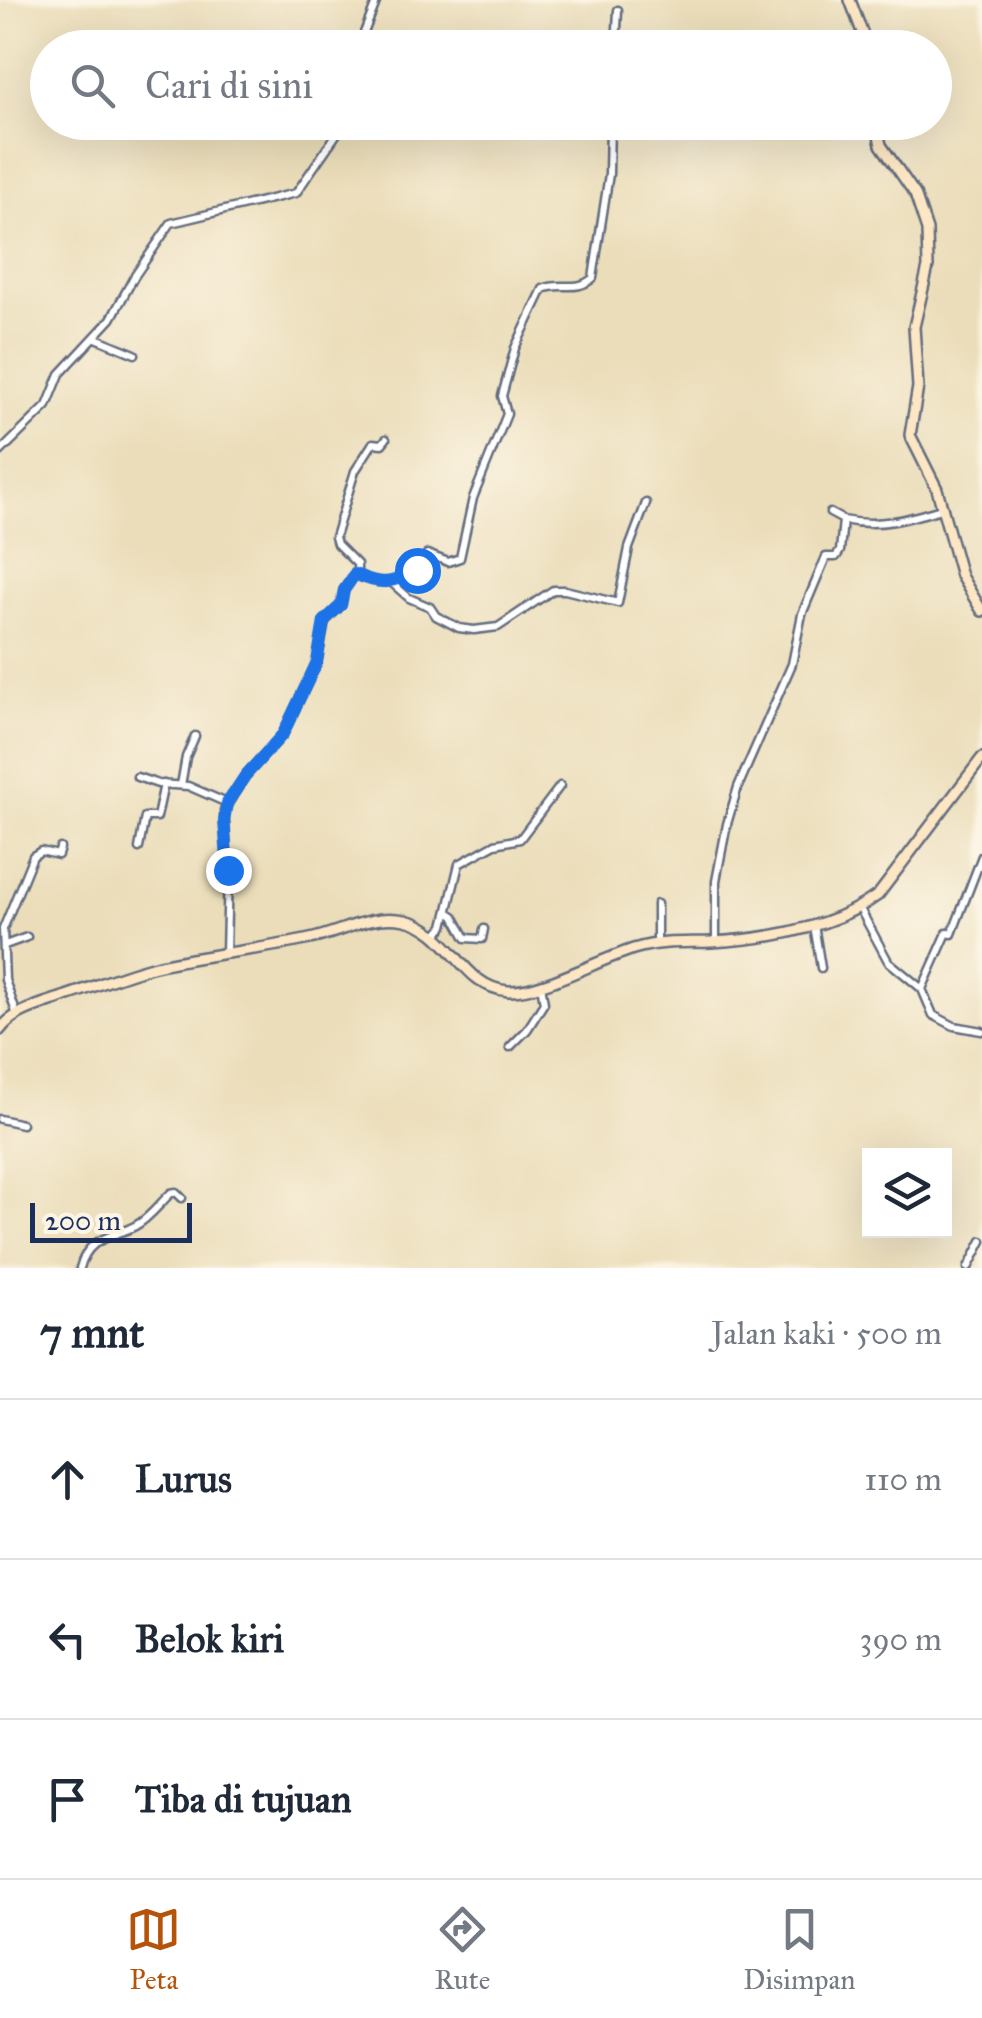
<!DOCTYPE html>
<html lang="id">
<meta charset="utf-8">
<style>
body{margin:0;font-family:"IM FELL Great Primer",serif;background:#f2f2f3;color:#1f2937}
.controls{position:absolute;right:30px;bottom:30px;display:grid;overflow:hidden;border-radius:0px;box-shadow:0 10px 40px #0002}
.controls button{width:90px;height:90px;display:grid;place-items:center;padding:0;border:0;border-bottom:2px solid #e0e1e3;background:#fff;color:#1f2937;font:50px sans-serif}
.scale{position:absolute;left:30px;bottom:25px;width:162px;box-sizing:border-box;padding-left:10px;border:5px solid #1b2f5e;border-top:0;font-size:28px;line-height:35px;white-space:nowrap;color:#1b2f5e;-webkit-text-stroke:8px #fcf5e5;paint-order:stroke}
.stop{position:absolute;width:30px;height:30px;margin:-22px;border:8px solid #1a73e8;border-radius:50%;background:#fff}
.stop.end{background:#1a73e8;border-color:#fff;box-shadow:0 2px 10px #0008}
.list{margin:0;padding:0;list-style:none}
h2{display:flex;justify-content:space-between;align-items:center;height:130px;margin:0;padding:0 40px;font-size:42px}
h2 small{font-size:32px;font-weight:400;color:#747a83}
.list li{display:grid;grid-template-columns:65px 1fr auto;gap:30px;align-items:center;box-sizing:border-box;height:160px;padding:0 40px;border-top:2px solid #e0e1e3}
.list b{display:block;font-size:38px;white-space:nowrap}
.list em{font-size:32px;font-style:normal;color:#747a83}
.icon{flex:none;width:55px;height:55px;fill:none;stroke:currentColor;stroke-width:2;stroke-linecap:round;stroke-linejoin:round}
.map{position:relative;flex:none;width:982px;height:1268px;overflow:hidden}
.search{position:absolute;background:#fff;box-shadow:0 10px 40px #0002;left:30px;right:30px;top:30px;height:110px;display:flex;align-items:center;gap:25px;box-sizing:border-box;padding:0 35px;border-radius:55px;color:#747a83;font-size:38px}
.sheet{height:610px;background:#fff}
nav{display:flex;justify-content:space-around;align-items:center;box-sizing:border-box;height:140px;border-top:2px solid #e0e1e3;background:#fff;font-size:28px;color:#747a83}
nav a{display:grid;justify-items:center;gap:5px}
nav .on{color:#b45309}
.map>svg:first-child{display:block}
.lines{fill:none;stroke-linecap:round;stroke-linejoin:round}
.street-casing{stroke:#646c7e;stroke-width:11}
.secondary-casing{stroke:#646c7e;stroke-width:14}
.street{stroke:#fff;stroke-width:6}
.secondary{stroke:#fce6c4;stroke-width:9}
.route{stroke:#1a73e8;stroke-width:12}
</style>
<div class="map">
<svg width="982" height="1268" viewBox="0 0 982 1268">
<rect width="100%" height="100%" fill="#fcf5e5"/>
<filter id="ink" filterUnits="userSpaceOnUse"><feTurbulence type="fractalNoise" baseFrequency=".01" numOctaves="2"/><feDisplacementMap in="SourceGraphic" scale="20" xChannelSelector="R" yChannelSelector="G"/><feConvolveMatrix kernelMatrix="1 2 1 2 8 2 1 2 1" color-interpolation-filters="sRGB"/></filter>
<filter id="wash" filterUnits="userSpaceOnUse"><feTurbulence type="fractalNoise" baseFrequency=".0048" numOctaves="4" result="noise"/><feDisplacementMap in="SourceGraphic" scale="40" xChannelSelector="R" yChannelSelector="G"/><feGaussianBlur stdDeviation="2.25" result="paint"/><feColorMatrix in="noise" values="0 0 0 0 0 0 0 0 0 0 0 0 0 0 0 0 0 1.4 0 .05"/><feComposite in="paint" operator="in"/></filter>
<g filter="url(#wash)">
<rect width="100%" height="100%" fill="#ebddb9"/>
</g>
<g filter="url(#ink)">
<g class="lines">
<!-- street casing -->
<g class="street-casing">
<path id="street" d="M358,48l19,-48
M616,48l2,-38
M96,338l39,16
M0,452l47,-46 13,-32 51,-55 23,-42 37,-54 125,-30 49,-71
M830,513l13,7
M355,574c20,9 46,14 63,-5 4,-5 6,-10 9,-15l21,8 12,-4 13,-60 34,-84 -5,-18 13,-48 28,-59c18,-8 33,4 50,-11l16,-104 1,-52
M392,583l17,15 21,9 6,9 23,12 15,2 24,-3 55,-37h12l53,13 11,-55 17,-45
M137,777l21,7 30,2 39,17
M181,785l5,-28 9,-21
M139,848l6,-31h12l7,-33
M860,909l28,52 34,28 11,26 21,11 28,5
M448,912l6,4 12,22 16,1 2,-10
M814,925l7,43
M437,934l7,-8 15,-62 36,-20 25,-5 40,-53
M716,942v-61l11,-57 11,-37 54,-123 10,-50 24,-57h10l4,-6 3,-31c35,8 65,-1 98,-11
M657,943v-39
M5,945l22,-8
M226,953l2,-83 -4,-60 21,-34 38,-42 34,-72 8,-41 16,-16 3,-15 13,-19v-7l-20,-20 -2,-7 20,-66 18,-28 9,1 4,-5
M922,989l25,-56 5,1 30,-78
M17,1015l-12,-35 -2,-51 30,-73 8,-5 17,4 2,-7
M510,1047l17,-17 17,-27 -3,-18
M0,1119l22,5
M80,1268c8,-32 32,-30 55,-42 14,-7 25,-23 36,-33l5,-1 6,6
M968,1268l14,-27"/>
</g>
<!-- secondary casing -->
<g class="secondary-casing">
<path id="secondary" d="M850,0l18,48
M876,122l5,23 34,49 12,36 1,37 -14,60 4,60 -8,48 27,54 24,87 21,35
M0,1030c14,-20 44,-26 66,-34 31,-10 62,-24 94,-31 49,-11 100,-15 150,-26 33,-7 60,-26 95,-19 47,10 56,67 103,71 33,2 93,-33 129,-43 25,-7 49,-5 75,-6 56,-3 121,-14 166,-47l104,-137"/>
</g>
<!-- street -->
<use href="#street" class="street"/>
<!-- secondary -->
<use href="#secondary" class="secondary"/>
</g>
</g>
<g class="lines" filter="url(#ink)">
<!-- route -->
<path class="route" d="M228,870l-4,-49 3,-18 18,-27 38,-42 34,-72 7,-41 17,-16 3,-15 11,-16c28,13 36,9 62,-4"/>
</g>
</svg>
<div class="controls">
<button><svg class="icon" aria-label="layers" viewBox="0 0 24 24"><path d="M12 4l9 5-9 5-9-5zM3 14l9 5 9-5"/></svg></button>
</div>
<div class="scale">200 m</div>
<div class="stop" style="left:417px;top:570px"></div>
<div class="stop end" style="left:228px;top:870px"></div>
<div class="search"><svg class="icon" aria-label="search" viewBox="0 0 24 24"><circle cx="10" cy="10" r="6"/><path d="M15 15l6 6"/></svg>Cari di sini</div>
</div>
<section class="sheet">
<h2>7 mnt<small>Jalan kaki · 500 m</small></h2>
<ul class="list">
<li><svg class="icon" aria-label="ahead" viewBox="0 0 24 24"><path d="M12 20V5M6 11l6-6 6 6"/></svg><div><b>Lurus</b></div><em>110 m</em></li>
<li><svg class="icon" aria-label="left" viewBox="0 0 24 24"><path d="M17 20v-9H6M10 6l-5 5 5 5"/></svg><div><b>Belok kiri</b></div><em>390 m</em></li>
<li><svg class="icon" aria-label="arrive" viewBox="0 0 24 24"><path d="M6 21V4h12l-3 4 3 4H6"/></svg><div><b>Tiba di tujuan</b></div></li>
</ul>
</section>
<nav>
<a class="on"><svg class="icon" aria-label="map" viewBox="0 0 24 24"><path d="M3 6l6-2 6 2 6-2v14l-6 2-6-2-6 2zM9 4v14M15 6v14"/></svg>Peta</a>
<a><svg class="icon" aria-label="directions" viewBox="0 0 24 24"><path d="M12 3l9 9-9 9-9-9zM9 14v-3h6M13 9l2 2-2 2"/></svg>Rute</a>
<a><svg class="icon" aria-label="saved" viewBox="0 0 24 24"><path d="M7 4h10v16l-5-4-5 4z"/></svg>Disimpan</a>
</nav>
